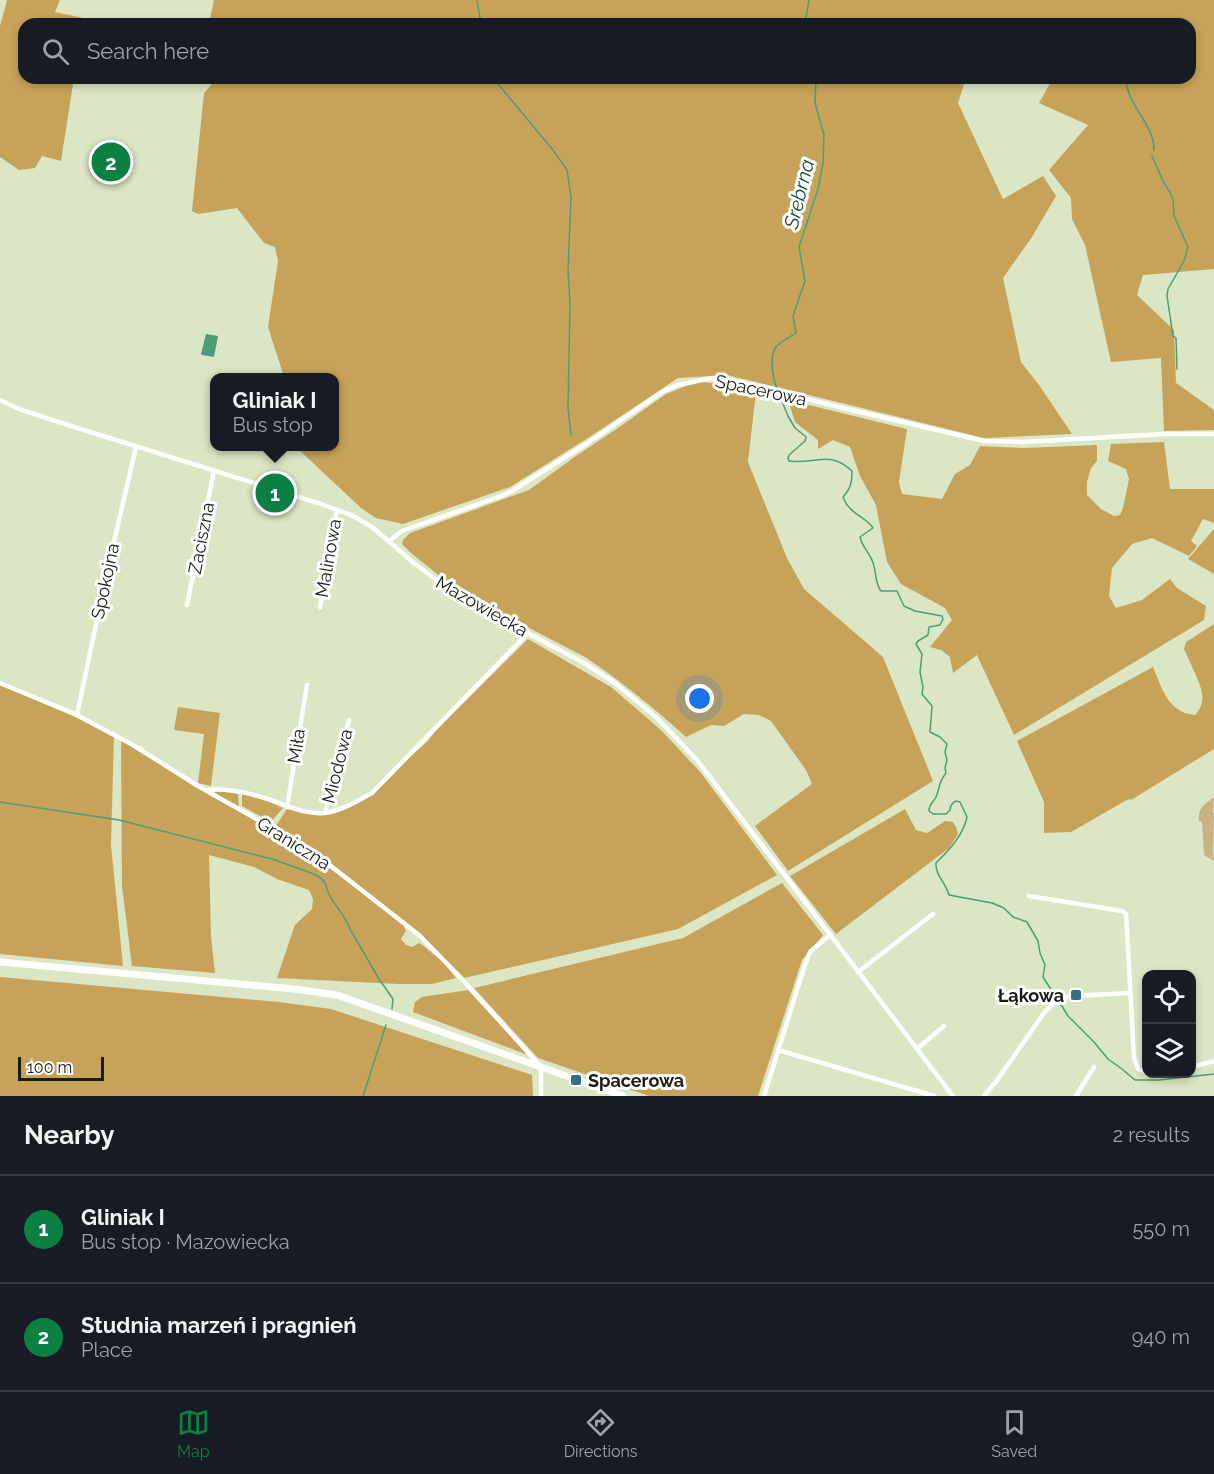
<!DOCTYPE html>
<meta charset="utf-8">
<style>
body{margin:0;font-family:Raleway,sans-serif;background:#242831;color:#f1f3f6}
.controls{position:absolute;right:18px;bottom:18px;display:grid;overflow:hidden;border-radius:12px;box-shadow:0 3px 9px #0003}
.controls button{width:54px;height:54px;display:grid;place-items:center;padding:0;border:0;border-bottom:2px solid #363941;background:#171b24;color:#f1f3f6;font:30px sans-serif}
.scale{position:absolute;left:18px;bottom:15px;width:86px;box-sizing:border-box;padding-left:6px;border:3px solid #191d11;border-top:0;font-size:16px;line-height:21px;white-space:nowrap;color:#191d11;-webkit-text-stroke:4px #fff;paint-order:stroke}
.you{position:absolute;left:700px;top:699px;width:21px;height:21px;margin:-15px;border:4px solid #fff;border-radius:50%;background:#1a73e8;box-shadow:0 0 0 9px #1a73e833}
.badge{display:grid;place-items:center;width:39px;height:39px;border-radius:50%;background:#0b8043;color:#fff;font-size:20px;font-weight:700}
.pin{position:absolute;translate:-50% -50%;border:3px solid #fff;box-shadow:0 2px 6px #0006}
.popup{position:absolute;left:210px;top:373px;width:129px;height:78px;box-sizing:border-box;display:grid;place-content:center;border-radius:12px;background:#171b24;filter:drop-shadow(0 2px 4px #0005);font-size:20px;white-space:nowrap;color:#9ea1a6}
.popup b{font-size:22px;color:#f1f3f6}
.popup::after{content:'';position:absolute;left:50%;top:100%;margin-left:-12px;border:12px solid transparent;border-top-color:#171b24}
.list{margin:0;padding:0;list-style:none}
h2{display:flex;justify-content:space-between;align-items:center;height:78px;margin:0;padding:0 24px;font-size:26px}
h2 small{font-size:20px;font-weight:400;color:#9ea1a6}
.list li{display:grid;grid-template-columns:39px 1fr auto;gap:18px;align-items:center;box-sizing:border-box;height:108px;padding:0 24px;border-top:2px solid #363941}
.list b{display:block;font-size:22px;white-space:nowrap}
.list p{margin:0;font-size:20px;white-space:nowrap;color:#9ea1a6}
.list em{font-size:20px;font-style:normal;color:#9ea1a6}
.icon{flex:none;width:33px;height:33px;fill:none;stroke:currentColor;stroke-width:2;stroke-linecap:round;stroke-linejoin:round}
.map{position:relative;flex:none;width:1214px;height:1096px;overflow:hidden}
.search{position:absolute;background:#171b24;box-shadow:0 3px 9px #0003;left:18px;right:18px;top:18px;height:66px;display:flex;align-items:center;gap:15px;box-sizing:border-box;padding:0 21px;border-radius:18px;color:#9ea1a6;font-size:22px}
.sheet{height:294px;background:#171b24}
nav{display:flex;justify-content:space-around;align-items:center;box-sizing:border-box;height:84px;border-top:2px solid #363941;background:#171b24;font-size:16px;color:#9ea1a6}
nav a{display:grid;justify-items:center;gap:3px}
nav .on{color:#0b8043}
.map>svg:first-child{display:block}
.green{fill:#c9b386}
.forest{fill:#c7a359}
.water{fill:#4c9e76}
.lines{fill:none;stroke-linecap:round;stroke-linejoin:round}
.stream{stroke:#4c9e76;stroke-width:1.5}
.street{stroke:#fff;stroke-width:4.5}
.secondary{stroke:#fff;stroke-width:7}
.poi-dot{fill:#2e7283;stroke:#fff;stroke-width:2}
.labels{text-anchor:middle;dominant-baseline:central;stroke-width:6;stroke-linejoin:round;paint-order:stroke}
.street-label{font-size:18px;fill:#191d11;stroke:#fff}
.poi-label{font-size:18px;font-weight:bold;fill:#191d11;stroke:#fff;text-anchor:end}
.water-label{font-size:20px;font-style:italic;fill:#0d4e33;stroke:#fff}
</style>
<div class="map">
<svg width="1214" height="1096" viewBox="0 0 1214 1096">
<rect width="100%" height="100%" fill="#dbe6c4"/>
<!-- green -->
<path class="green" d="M1214,797l-1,16h1l-1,38 1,10 -10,-6 -2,-33 -3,-1c-1,-14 5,-16 15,-24z"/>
<!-- forest -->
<path class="forest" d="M7,0h53l-5,12 28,6 3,6h-62v54h50l-13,83 -19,-5 -7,12 -16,2 -19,-13v-131z
M214,0h1000v269l-71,6 -6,20 37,35 2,53 38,27v20l-50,1 -3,-73 -50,4 -26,-117 -13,-26 -1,-21 -22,-28 39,-45 -49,-22 14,-25h137v-54h-981z
M213,78h753l-8,25 45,96 40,-23 13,20 -24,41 -29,41 18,84 18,23 33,49 -88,4 -257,-63 -49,3 -87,58 -81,51 -107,37 -27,-6 -15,-10 -65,-61 39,-1v-68l-51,-1 -16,-50 10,-66 -3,-14 -11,-4 -27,-35 -39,6 -6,-3 12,-118 9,-10z
M702,382l37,4 17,6 -8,70 39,96 17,31 79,68 50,124 -145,90 -33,-45 57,-42 -6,-14 -35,-49 -12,-6 -15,-1 -20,12 -13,-1 -25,12c-32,-29 -65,-56 -101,-80l-127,-66 -47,-38 -9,-9 1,-4 7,-7 119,-43 47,-34 39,-26 51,-36 20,-8z
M788,400l119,29 -8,53 3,12 40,5 13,-25 15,-9 10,-19 43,2 74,-3v16l-6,7 -4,14v13l14,14 13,7 6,-1 3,-7 6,-29 -3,-10 -18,-8 3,-17 53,-2 6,47h44v34l-11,-4 -12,22 6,5 -8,10 -37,-18 -20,6 -20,24 -3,28 7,12 26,-8 28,-21 7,9 29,18 -2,14 -190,115 -37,-80 -24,18 -3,-16 -9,-7 -11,-3 22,-27 -7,-12 -44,-24 -14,-22 -11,-57 -16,-29 -10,-29 -17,-7 -15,9v-9l-23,-18z
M1214,529v45l-26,-15z
M1214,624v125l-83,51 -1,-1 -5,2 -54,31 -27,1v-31l-27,-61 136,-74c9,21 15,46 42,48 5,-5 9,-14 7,-22 -2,-12 -13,-32 -18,-44l2,-7z
M528,639l83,48 50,43 40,43 76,102 -99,54 -214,49 -60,-57 -129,-94 12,-18 31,6 40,-12 70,-62 8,-11z
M0,685l75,32 39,19 -3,109 12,121 -123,-12z
M178,707l42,6 -9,73 -13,-3 6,-49 -30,-4z
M121,740l77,48 71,40 35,22 32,23 67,51 3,7 -5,8 5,6 6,2 7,-4 2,1 22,18 13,16 -24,6h-33l-122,-6 18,-53 17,-16 1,-10 -4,-9 -32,-11 -23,-12 -45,-12 2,81 4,37 -83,-7 -10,-80z
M215,790l23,4 1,15 -25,-16z
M242,794l24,6 17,8 -12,14 -29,-16z
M905,809l11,21 11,3 18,-12 8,1 3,5 2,7 -9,14 -113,86 -46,-58z
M782,883l41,52 -21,25 -44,136h-109l-111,-38 -64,-70 209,-50z
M0,977l279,25 52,7 201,66 1,21h-533z
M468,990l60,65 -115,-43 2,-10 7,-5z"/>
<!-- water -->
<path class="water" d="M206,334l12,2 -4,21 -12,-2 -1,-1z"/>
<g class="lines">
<!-- stream -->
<path class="stream" d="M477,0l4,24
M1106,18l5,6
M808,24l-2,-7 3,-17
M493,78l60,72 14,20 4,27 -3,74 2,33 -2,104 3,27
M1126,78c0,27 28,45 28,72
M1152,156l12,27 6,9 3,8 1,16 14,31 -4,14 -16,28 -1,7 6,40 3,2 1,31
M777,389c-4,-10 -8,-32 -1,-42 4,-5 14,-10 20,-14l-3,-17 12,-35 -6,-34 19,-58 5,-25 1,-29 -9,-32 1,-25
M779,394l9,22 7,12 11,9 -1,4 -16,14 -1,3 1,3c27,4 40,-12 63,10 0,11 -1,17 -9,26 6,17 22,19 30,31l-13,9c2,9 7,13 11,21 6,10 3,25 10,33h16l7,15 11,5 27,5 1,3 -3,6 -11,2 -1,8 -10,6 -2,3 6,10 -2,18 3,15 -1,7 10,12 -2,26 10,5 7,7 -2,8 2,8 -2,8 1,5c-8,10 -6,15 -10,24 -3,6 -7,7 -7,14l4,3h13l4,-4c0,-5 2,-7 6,-9l4,1 7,15c-4,19 -18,33 -31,46 -1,12 10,20 13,32l43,8 12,5 9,9 14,5 11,19 2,12 5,12 -2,12 14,22
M0,802l119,18 153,39 42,15c4,2 8,5 11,9 2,3 2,9 5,13 6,11 16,21 20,33l29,50 14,20 -1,10
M1060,1003l8,13 26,26 14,17 14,10 13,11h24l55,-6
M363,1096l23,-71"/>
<!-- street -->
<path class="street" d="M0,400l19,9 52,17 250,78 30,11 21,12 43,37 43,32 126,67 31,20 42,35 40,42 256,336
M389,541l13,-10 99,-35 11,-5 74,-47 76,-52 15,-7 35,-7 47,9 84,21 141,33 39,1 141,-8h50
M187,605l27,-134
M320,607l17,-97
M0,683l73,30 60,32 65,41 94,53 30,20 97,76 43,44 79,88v29
M77,715l30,-143 29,-125
M207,790c22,-2 43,3 64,10 17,6 35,15 54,13 16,-2 33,-12 47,-20l156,-160
M287,807l20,-122
M325,813l24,-93
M1029,896l93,15 4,3 8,144 4,11 8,3
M858,972l75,-58
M917,1049l27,-23
M778,1050l156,46
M1192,1067l22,-6
M764,1096l40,-128 6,-16 20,-17
M984,1096l14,-17 46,-66 11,-11 14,-6 62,-3
M1076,1096l18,-29"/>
<!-- secondary -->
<path class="secondary" d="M0,962l294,27 43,6 286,101"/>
</g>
<!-- markers -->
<g class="poi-dot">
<rect x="1070" y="989" width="12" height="12" rx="3"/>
<rect x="570" y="1074" width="12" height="12" rx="3"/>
</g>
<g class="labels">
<!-- street labels -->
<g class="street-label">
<text transform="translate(761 390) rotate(12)">Spacerowa</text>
<text transform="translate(201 538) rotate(-79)">Zaciszna</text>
<text transform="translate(328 558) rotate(-80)">Malinowa</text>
<text transform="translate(105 581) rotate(-78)">Spokojna</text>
<text transform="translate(482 606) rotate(30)">Mazowiecka</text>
<text transform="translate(296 746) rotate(-81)">Miła</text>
<text transform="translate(337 766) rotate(-76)">Miodowa</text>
<text transform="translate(294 843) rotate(32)">Graniczna</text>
</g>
<!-- poi labels -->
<g class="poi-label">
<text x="1064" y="995">Łąkowa</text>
<text x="588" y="1080" text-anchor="start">Spacerowa</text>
</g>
<!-- water labels -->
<g class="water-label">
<text transform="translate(799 194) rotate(-76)">Srebrna</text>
</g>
</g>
</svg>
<div class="controls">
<button><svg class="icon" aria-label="locate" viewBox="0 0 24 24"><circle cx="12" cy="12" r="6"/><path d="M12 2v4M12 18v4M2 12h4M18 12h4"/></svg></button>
<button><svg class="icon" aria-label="layers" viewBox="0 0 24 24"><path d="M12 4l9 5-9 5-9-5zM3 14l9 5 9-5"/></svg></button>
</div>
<div class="scale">100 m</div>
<div class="you"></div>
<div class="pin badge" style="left:275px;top:493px">1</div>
<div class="popup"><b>Gliniak I</b>Bus stop</div>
<div class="pin badge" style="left:111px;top:162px">2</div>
<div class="search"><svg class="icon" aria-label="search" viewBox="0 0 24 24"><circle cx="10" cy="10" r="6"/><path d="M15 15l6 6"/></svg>Search here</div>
</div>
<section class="sheet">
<h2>Nearby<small>2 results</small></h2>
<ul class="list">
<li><span class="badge">1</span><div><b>Gliniak I</b><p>Bus stop · Mazowiecka</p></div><em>550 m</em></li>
<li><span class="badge">2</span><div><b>Studnia marzeń i pragnień</b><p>Place</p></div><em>940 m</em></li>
</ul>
</section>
<nav>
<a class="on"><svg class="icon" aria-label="map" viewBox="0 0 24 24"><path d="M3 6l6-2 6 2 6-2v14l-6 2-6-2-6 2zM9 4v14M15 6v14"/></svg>Map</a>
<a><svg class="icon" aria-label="directions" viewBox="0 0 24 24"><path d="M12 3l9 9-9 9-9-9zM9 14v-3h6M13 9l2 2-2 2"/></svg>Directions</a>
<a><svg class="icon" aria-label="saved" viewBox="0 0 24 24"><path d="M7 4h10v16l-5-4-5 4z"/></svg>Saved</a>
</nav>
